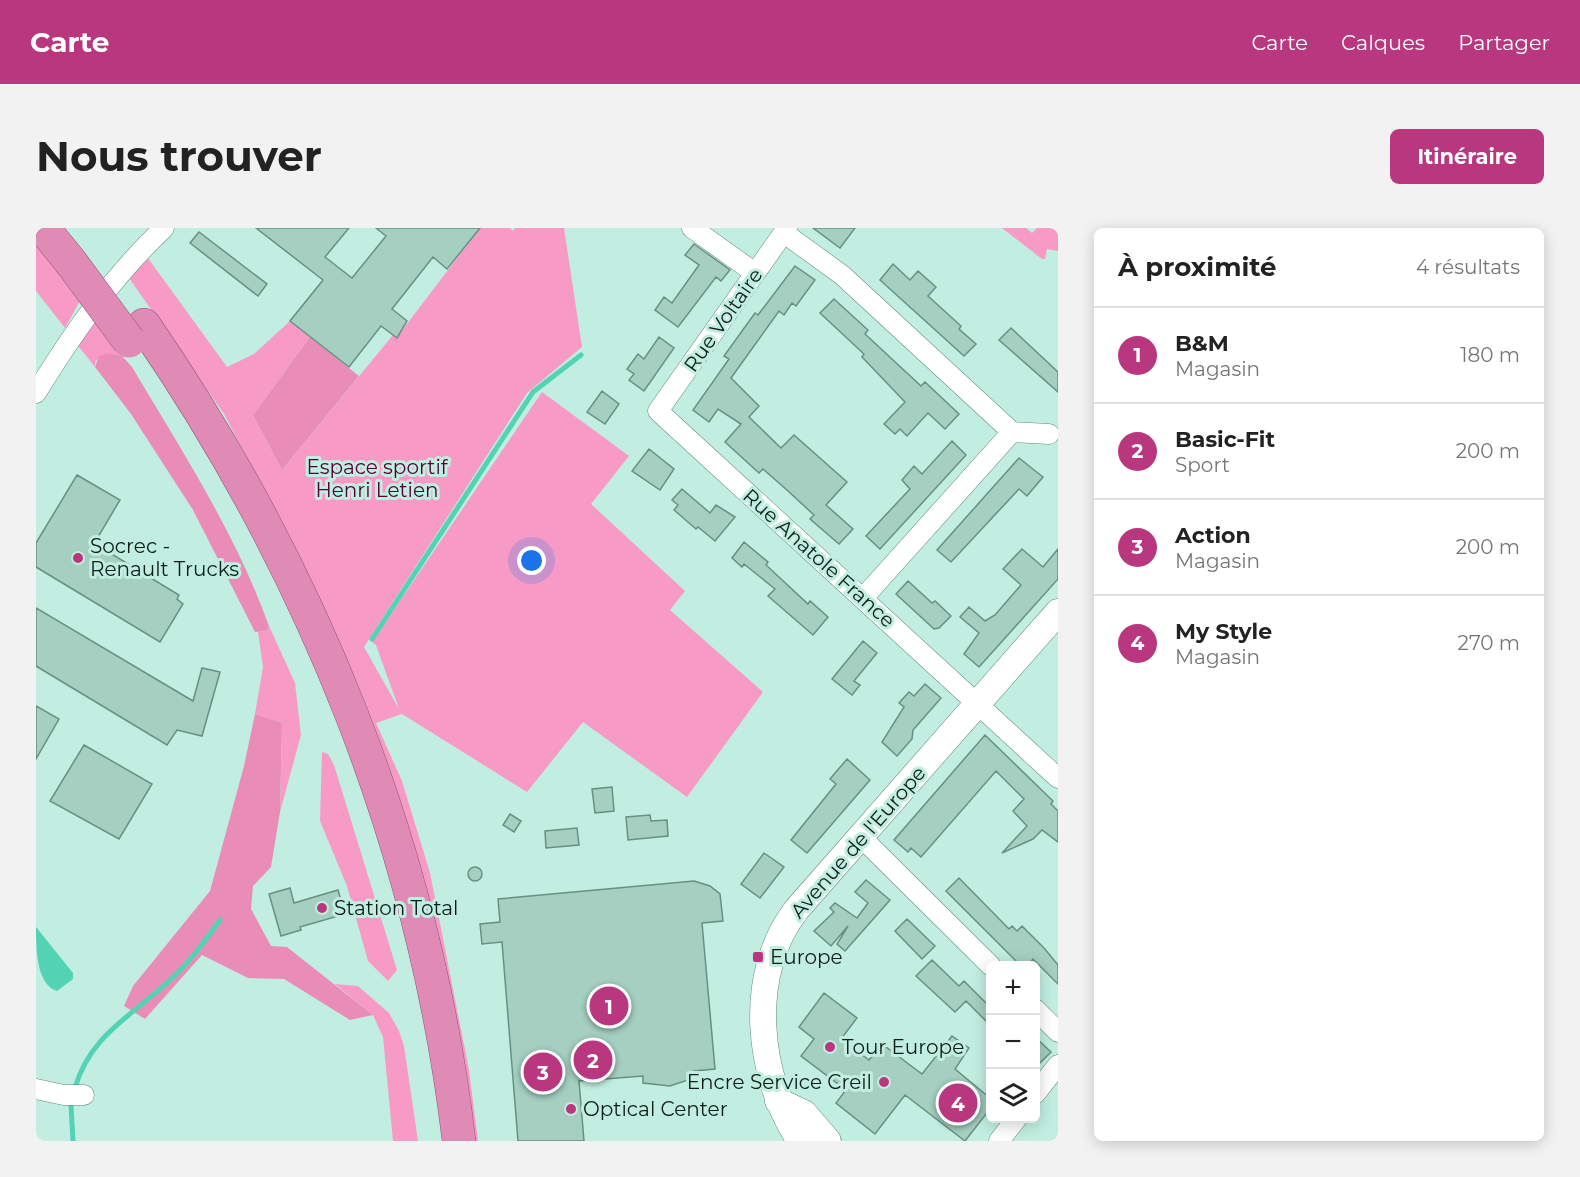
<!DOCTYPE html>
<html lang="fr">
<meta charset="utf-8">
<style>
body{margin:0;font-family:Montserrat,sans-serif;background:#f2f2f2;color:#222}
.controls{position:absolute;right:18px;bottom:18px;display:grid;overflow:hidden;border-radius:9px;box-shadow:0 3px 15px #0003}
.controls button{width:54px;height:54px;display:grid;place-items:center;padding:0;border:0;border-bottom:2px solid #e0e0e0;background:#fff;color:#222;font:30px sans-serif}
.you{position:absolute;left:496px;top:333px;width:21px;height:21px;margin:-15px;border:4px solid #fff;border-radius:50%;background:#1a73e8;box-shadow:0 0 0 9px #1a73e833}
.badge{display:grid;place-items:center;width:39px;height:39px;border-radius:50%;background:#b9377e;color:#fff;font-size:20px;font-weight:700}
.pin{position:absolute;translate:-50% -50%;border:3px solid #fff;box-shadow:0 2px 6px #0006}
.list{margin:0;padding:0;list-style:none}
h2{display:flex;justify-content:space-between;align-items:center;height:78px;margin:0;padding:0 24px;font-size:26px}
h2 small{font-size:20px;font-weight:400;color:#767676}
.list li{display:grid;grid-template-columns:39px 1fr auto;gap:18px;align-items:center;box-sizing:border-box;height:96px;padding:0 24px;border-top:2px solid #e0e0e0}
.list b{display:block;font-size:22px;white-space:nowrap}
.list p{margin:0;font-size:20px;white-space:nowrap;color:#767676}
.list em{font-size:20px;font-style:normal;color:#767676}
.icon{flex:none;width:33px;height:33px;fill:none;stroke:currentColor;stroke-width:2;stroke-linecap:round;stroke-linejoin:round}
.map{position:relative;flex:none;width:1022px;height:913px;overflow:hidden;border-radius:9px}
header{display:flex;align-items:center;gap:36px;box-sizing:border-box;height:84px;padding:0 30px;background:#b9377e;color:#fff}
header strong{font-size:28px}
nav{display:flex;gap:33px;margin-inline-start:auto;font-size:21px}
.intro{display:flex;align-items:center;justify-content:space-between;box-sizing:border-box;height:144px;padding:0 36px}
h1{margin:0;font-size:42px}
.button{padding:15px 27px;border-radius:9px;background:#b9377e;color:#fff;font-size:21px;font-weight:700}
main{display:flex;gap:36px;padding:0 36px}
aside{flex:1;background:#fff;border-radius:9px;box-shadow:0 3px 15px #0003}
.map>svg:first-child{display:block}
.green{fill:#f79ac5}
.forest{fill:#e98db8}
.water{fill:#53d3b4}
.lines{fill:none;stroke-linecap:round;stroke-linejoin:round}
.stream{stroke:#53d3b4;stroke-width:5}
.building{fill:#a4cfc1;stroke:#679083;stroke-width:1.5}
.minor-casing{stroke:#618a7d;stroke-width:21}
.tertiary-casing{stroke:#618a7d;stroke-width:27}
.trunk-casing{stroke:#925273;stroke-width:34}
.minor{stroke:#fff;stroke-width:20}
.tertiary{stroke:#fff;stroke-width:26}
.trunk{stroke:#e08bb6;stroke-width:33}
.trunk-bridge-casing{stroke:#925273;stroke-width:34;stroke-linecap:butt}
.trunk-bridge{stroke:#e08bb6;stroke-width:33}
.poi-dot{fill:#b9377e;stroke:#c1eee0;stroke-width:2}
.labels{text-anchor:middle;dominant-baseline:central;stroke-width:6;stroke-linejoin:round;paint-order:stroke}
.street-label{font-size:20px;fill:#0d1e19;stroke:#c1eee0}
.park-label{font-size:20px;fill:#530033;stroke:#c1eee0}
.poi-label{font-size:20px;fill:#0d1e19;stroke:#c1eee0;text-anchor:start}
</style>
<header>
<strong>Carte</strong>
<nav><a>Carte</a><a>Calques</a><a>Partager</a></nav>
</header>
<div class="intro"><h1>Nous trouver</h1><a class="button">Itinéraire</a></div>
<main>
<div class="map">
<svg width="1022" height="913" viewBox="0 0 1022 913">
<rect width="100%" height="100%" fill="#c1eee0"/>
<!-- green -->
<path class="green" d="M444,0h30l3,3 2,-3h49l18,119 -55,46 -163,254 35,62 -23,-64 -4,-3 170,-250 87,64 -38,48 94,87 -15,19 93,82 -76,105 -104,-75 -56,70 -125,-78 -26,9 26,58 28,92 39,197 9,71h-9l-6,-48 -195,-595 -44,-84 -97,-139 18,-21 82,113 27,-13 36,-33 20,16 -57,78 29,55 111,-135 4,2z
M966,0h24l6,5 5,-5h21v23l-11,-2 -2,10h-3z
M0,11l45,60 -16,29 -29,-37z
M58,92l28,36 -12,-3 -15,8v6l-19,-24z
M233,398l26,57 6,52 -21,77 2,-89 -27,-9 8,-47 -5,-35 8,-1z
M286,524l6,2 6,11 63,205 -9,11 -20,-20 -21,-75 -27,-65z
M299,756l23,2 31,27 10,18 5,15 14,95h-25l-10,-104 -10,-22z"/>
<!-- forest -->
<path class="forest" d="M274,109l49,39 -77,94 -29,-55z
M74,125l12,3 10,11c50,84 104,167 137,259l-3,5 -11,1 -62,-122 -62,-96 -36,-47 4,-11z
M219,486l27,9 -2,89 -9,55 -18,19 -2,23 20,37 16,1 86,68 -23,5 -66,-41 -36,-1 -46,-23 -57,64 -21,-13 9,-20 77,-95 34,-125z"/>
<!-- water -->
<path class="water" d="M0,699l37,46v6l-16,12c-21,-6 -21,-44 -21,-64z"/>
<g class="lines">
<!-- stream -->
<path class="stream" d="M336,411l161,-247 48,-37
M39,860c15,-53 57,-72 95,-108 19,-17 35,-39 50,-60
M35,877l2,36"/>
</g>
<!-- building -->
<path class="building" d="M220,0h93l-24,29 27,21 34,-42 -10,-8h104l-33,41 -14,-12 -41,52 15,12 -10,17 -16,-12 -32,41 -59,-46 33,-41z
M777,0h42l-15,20z
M163,4l68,52 -9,12 -68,-53z
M658,16l36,26 -9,11 -5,-4 -38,50 -23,-17 9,-13 8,6 27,-38 -14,-10z
M857,36l17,16 8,-9 18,16 -8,9 33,30 -2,3 17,15 -12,12 -84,-76z
M759,38l20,14 -19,26 -4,-3 -8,12 -5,-4 -48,67 28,28 -10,11 32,31 13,-13 53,47 -21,23 27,24 -14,15 -29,-25 4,-4 -26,-24 -25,-22 -4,4 -34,-31 16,-18 -23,-15 -9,13 -16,-12 36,-51 -5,-3 31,-43 3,2z
M798,71l34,31 -3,4 56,52 4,-4 34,32 -14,15 -17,-16 -21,23 -7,-7 -5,5 -11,-10 21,-22 -43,-45 2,-3 -44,-41z
M975,100l47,44v20l-59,-52z
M623,109l15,11 -30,43 -15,-11 5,-6 -7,-5 11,-15 6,5z
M566,163l17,13 -14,20 -18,-12z
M916,213l14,14 -86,94 -14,-13 44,-47 -8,-9 12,-14 8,8z
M613,221l25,20 -14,21 -28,-19z
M983,230l24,19 -16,19 -8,-7 -68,73 -14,-12z
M41,247l43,25 -22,37 10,7 -3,6 74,45 -2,4 6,5 -23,38 -124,-75v-24z
M646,261l28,24 6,-8 19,12 -20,24 -17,-14 -2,2 -22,-19 4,-5 -6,-5z
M708,314l24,20 -2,3 42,39 2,-3 18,16 -15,18 -45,-39 7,-7 -31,-25 -2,3 -10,-9z
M986,321l21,18 15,-18v30l-79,88 -15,-13 15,-21 -19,-16 9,-10 16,14 10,-6 26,-30 -18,-16z
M872,353l24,22 3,-2 16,15 -12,12 -5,1 -38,-35z
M0,380l157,93 9,-33 18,4 -18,64 -25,-6 -10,15 -131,-79z
M827,413l14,12 -23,28 6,4 -8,10 -20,-16z
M889,456l16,14 -28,32 -1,9 -15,17 -15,-14 22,-35 -5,-4 10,-11 5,4z
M0,478l23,13 -23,40z
M949,507l68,66 -2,3 7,7v31l-16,-12 -9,9 -31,14 25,-27 -14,-15 11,-12 -28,-28 -75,86 -10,-9 -3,4 -14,-12z
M48,517l68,39 -33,55 -69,-38z
M811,531l23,21 -63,73 -16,-13 45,-56 -6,-5z
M576,559l2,24 -19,2 -3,-24z
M474,586l11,7 -7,11 -11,-7z
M614,587l1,6 16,-1 1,16 -40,4 -2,-23z
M541,600l2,17 -33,3 -1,-17z
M728,625l20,14 -24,31 -19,-14z
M432 646a7 7 0 1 1 14 0a7 7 0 1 1-14 0Z
M923,650l50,51 3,-3 5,5 5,-5 22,22 14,17v19l-25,-25 -6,7h-6l-75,-75z
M830,652l24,20 -45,51 -8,-7 11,-18 -17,20 -17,-15 20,-19 -4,-4 5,-5 22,15 11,-15 -13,-11z
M658,653l16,5 10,8 3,27 -21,2 13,146 -21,2v7l-24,8 -27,-3v-7l-64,5 5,60h-66l-16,-199 -20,2 -2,-20 20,-2 -2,-23z
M254,660l4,15 44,-13 7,24 -45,13 1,3 -20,6 -12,-42z
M871,691l28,27 -13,13 -27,-28z
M896,732l27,26 5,-5 26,26v18l-24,-24 -11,11 -39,-36z
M788,765l33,25 -16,21 28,21 13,-16 40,30 30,-38 17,12 -14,21 35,29v11l-25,32 -60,-46 -30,39 -39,-31 10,-13 -45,-34 13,-17 -15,-12z
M999,809l16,15 -16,16z"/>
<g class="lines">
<!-- minor casing -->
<g class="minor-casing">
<path id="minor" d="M656,0l63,45
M751,0l-129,183 400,367
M748,5l58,42 170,157 -149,166
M0,165c37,-60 76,-116 128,-165
M976,204l37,2
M824,608l131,130
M999,781l23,23
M0,861l28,6h20
M999,866l23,-29
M963,913l18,-23"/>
</g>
<!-- tertiary casing -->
<g class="tertiary-casing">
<path id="tertiary" d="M742,873l26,12 24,28
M764,913c-43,-65 -54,-167 -3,-232l261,-297"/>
</g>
<!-- trunk casing -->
<g class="trunk-casing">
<path id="trunk" d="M7,0l27,33
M108,97c168,244 280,521 315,816"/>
</g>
<!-- minor -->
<use href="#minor" class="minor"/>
<!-- tertiary -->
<use href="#tertiary" class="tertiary"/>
<!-- trunk -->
<use href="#trunk" class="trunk"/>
<!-- trunk-bridge casing -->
<g class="trunk-bridge-casing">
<path id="trunk-bridge" d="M34,33l59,80"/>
</g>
<!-- trunk-bridge -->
<use href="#trunk-bridge" class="trunk-bridge"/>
</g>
<!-- markers -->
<g class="poi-dot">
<circle cx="42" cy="330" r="6"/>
<circle cx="286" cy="680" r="6"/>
<rect x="716" y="723" width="12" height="12" rx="3"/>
<circle cx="794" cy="819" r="6"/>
<circle cx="848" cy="854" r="6"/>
<circle cx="535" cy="881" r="6"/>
</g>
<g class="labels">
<!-- street labels -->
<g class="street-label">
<text transform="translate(687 92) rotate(-55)">Rue Voltaire</text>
<text transform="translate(783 330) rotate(42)">Rue Anatole France</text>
<text transform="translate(822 614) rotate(-49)">Avenue de l'Europe</text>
</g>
<!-- park labels -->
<g class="park-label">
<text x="341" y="239">Espace sportif<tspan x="341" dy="23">Henri Letien</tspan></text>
</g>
<!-- poi labels -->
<g class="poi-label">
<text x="54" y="318">Socrec -<tspan x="54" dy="23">Renault Trucks</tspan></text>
<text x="298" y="680">Station Total</text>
<text x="734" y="729">Europe</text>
<text x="806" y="819">Tour Europe</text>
<text x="836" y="854" text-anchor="end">Encre Service Creil</text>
<text x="547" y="881">Optical Center</text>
</g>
</g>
</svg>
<div class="controls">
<button>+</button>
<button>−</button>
<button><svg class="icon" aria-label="layers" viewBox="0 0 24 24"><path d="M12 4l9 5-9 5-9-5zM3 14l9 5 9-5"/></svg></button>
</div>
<div class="you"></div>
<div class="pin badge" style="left:573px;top:778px">1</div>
<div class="pin badge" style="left:557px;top:832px">2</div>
<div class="pin badge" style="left:507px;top:844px">3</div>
<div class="pin badge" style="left:922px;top:875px">4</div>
</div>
<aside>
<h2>À proximité<small>4 résultats</small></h2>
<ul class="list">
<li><span class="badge">1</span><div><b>B&amp;M</b><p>Magasin</p></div><em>180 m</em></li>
<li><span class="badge">2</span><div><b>Basic-Fit</b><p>Sport</p></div><em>200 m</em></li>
<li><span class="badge">3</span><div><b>Action</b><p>Magasin</p></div><em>200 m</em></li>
<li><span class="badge">4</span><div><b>My Style</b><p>Magasin</p></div><em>270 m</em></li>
</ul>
</aside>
</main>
